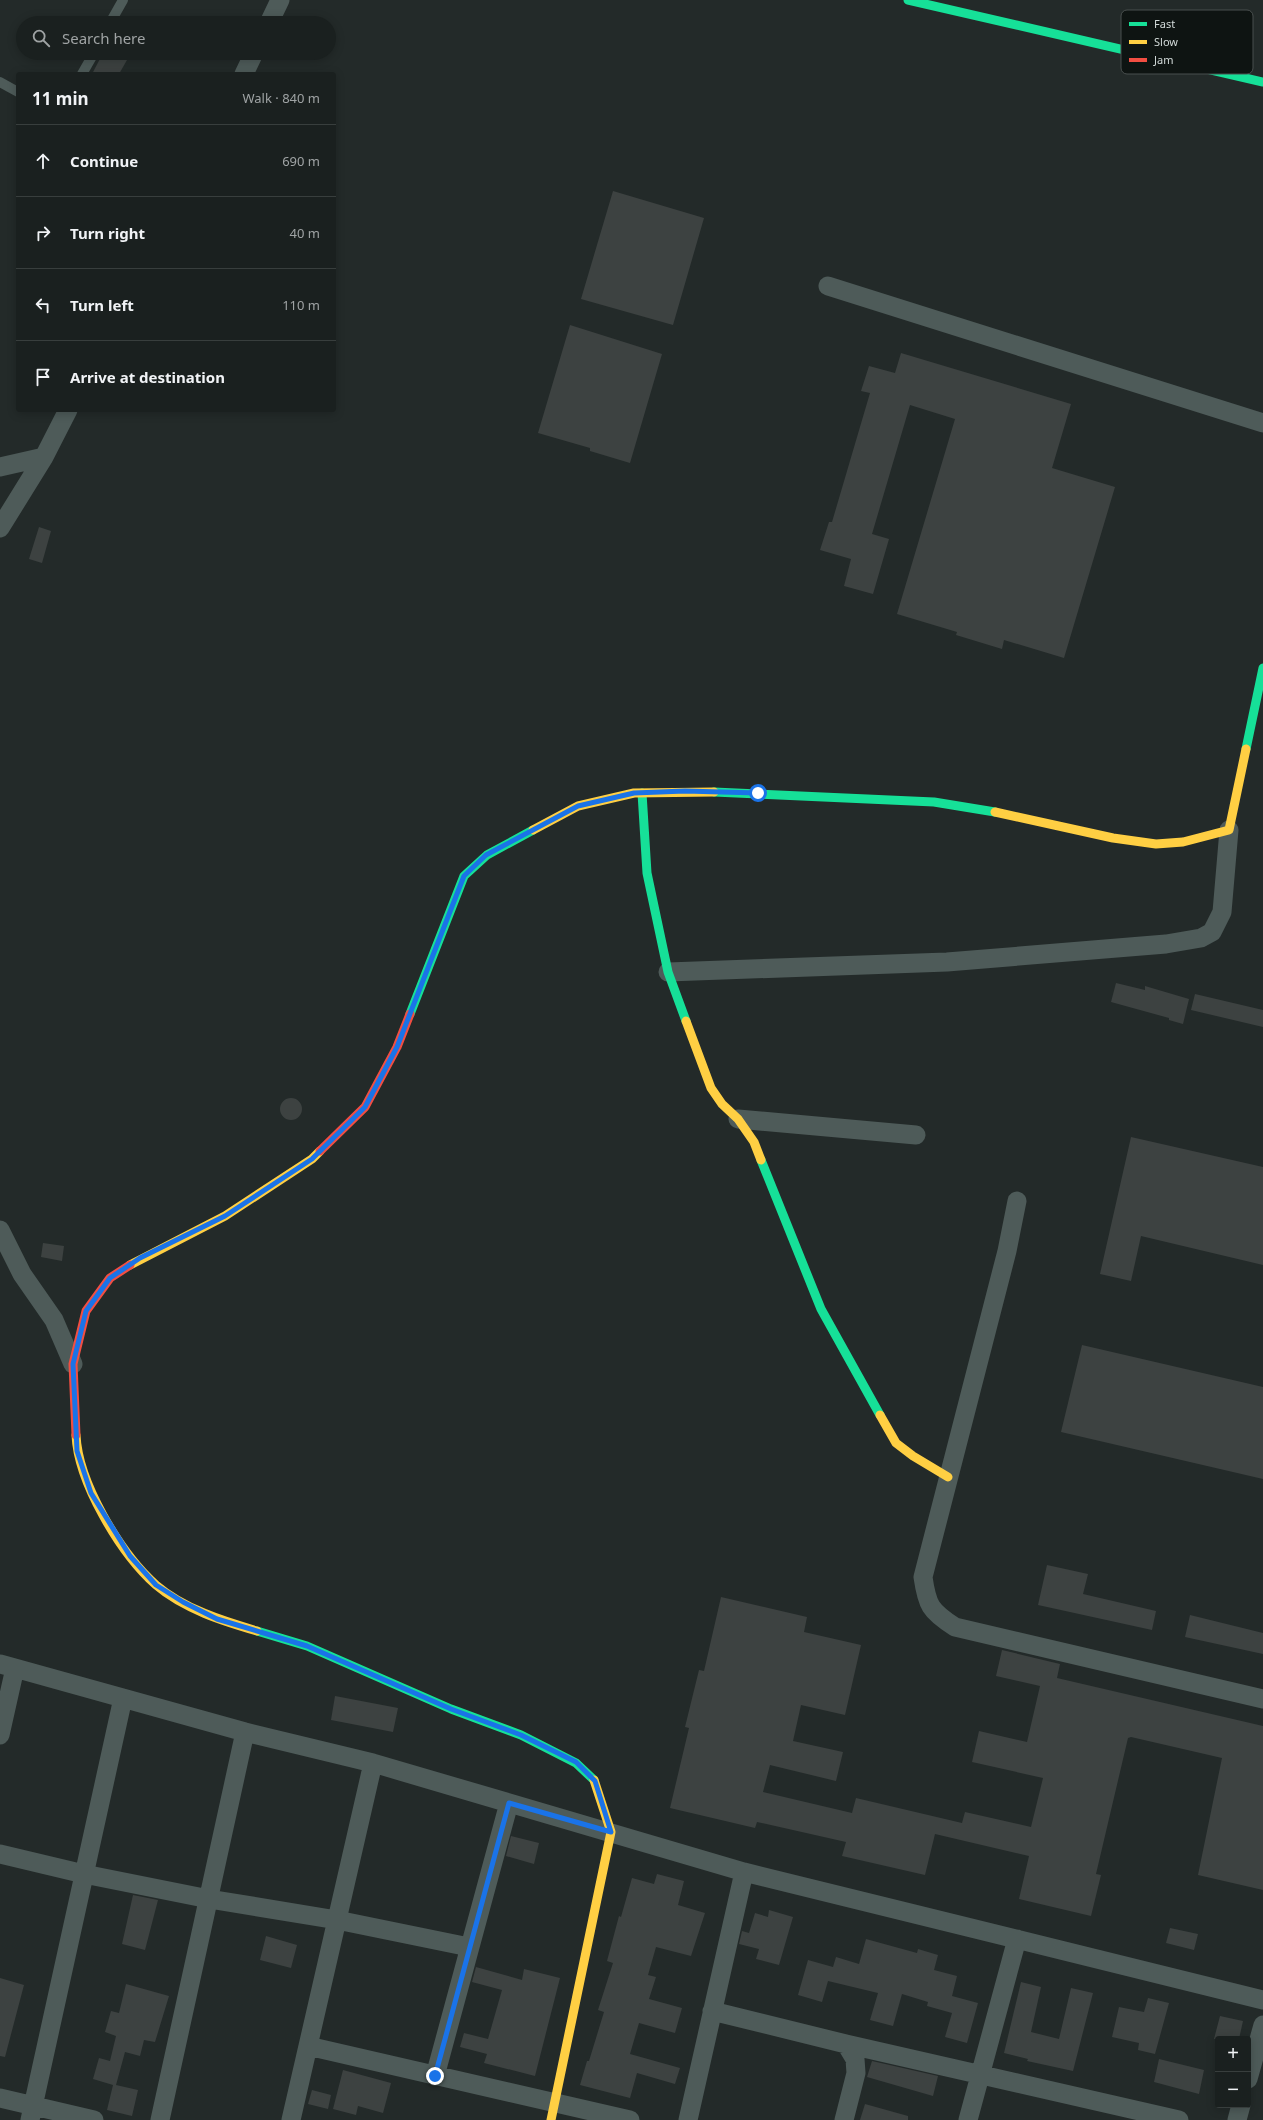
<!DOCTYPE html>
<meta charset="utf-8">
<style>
body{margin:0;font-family:"Noto Sans",sans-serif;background:#232828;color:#f1f3f6}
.controls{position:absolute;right:12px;bottom:12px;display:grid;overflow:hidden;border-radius:4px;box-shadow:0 2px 10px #0003}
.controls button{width:36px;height:36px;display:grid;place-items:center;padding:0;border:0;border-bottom:1px solid #383e3d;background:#1a201f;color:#f1f3f6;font:20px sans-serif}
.stop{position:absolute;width:12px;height:12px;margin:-9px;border:3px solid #1a73e8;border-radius:50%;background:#fff}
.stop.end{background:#1a73e8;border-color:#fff;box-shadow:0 1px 4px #0008}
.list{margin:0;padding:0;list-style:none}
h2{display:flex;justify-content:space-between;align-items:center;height:52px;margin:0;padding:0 16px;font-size:17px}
h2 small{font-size:13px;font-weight:400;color:#9fa3a4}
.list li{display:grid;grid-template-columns:26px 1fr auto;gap:12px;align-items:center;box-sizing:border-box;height:72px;padding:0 16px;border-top:1px solid #383e3d}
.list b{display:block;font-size:15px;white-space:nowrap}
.list em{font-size:13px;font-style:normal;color:#9fa3a4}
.icon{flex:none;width:22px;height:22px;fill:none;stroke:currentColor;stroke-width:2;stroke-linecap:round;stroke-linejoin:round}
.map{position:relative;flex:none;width:1263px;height:2120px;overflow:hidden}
.search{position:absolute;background:#1a201f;box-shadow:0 2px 10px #0003;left:16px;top:16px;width:320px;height:44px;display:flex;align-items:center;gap:10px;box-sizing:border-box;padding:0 14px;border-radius:22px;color:#9fa3a4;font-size:15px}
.panel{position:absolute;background:#1a201f;box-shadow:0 2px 10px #0003;left:16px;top:72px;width:320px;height:340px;border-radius:4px}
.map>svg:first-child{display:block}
.building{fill:#3d4241}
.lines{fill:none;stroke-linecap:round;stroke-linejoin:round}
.lane{stroke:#4e5b59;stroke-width:10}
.street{stroke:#4e5b59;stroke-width:19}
.fast{stroke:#16e098;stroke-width:9}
.slow{stroke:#ffcf43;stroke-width:9}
.jam{stroke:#f24e42;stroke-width:9}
.route{stroke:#1a73e8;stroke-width:5}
.key{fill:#0e1412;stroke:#494f4e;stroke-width:1}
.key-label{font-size:11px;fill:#d2dad9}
</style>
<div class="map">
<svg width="1263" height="2120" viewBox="0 0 1263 2120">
<rect width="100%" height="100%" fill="#232a29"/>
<!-- building -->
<path class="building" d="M103,53h11l13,7 -8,14h-27z
M613,191l91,27 -31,107 -92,-26z
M570,325l92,29 -32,109 -40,-12v-3l-52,-15z
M901,353l170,51 -19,64 63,19 -51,171 -60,-18 -2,9 -46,-14 1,-3 -60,-18 58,-195 -45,-14 -38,129 17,5 -16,55 -29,-8 7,-27 -31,-9 9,-28h3l38,-129 -9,-2 8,-25 26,7z
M39,527l12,4 -9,32 -13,-4z
M1116,983l29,7v-4l44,13 -6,25 -14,-4v-2l-58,-16z
M1195,994l68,16v17l-72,-17z
M280 1109a11 11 0 1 1 22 0a11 11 0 1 1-22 0Z
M1131,1137l132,30v98l-122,-29 -10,45 -31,-7z
M43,1243l21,3 -2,15 -21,-4z
M1082,1345l181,42v92l-202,-47z
M1047,1565l41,9 -5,20 73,17 -4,19 -114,-25z
M721,1597l86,20 -3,15 57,13 -16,70 -44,-10 -8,36 50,11 -7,29 -66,-16 -7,27 89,21 4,-15 106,25 3,-11 66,15 12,-49 -71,-16 7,-31 48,11 13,-56 -44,-10 6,-26 58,14 -3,14 206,48v164l-65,-15 24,-117 -91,-21 -3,1 -32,136 5,1 -10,41 -72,-17 10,-43 -94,-22 -10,41 -83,-19 4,-14 -89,-20 -2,6 -85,-20 19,-80 -4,-1 14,-57 5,1z
M1190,1615l73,18v21l-78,-17z
M335,1696l63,12 -5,24 -62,-12z
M511,1836l28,7 -5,21 -28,-8z
M657,1874l27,7 -6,24 27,8 -14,43 -35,-9 -8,28 8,2 -7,22 33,9 -7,25 -36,-10 -9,31 50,14 -5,16 -38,-11 -7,25 -50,-13 7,-24h2l15,-49 -6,-2 15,-47 -6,-2 12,-45 2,1 11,-39 22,6z
M133,1895l25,5 -13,50 -23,-6z
M769,1910l24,7 -14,48 -23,-6 3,-10 -20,-5 3,-13 7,2 6,-20 13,4z
M1170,1928l28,6 -4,16 -28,-7z
M266,1936l31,9 -6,23 -31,-8z
M866,1939l51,14 1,-4 20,6 -4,15 23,6 -5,20 26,7 -11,40 -22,-6 7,-24 -25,-7 1,-4 -26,-8 -9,32 -23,-6 8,-27 -50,-12 -6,21 -24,-7 10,-35 25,7 3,-10 23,7z
M476,1967l46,13 2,-11 36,9 -25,98 -51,-13 3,-9 -27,-7 4,-14 24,6 14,-49 -30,-8z
M0,1978l24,7 -19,72 -5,-1z
M1021,1982l20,5 -10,45 28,7 12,-51 22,5 -20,78 -46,-10 1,-2 -24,-6z
M126,1984l43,12 -14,46 -11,-2 -4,16 -15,-4 -9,33 22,5 -6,26 -25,-6 6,-25 -20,-6 6,-21 11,3 6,-25 -11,-4 6,-21 8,2z
M1148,1998l21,5 -14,51 -17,-4 1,-7 -27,-6 7,-30 25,5z
M1220,2016l23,5 -4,18h-25z
M1159,2059l45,11 -5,24 -45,-12z
M872,2061l66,15 -5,20 -66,-19z
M343,2070l48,13 -8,30 -25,-7 -2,9 -23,-6z
M312,2090l19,5 -3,14 -20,-5z
M865,2104l43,12v4h-48z"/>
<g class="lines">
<!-- lane -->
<path class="lane" d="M110,23l13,-23
M82,74l12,-21
M0,82l18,10"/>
<!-- street -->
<path class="street" d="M269,23l11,-23
M244,74l10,-21
M828,286l435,137
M0,467l44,-10
M0,528l44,-71 24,-47
M668,972l279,-10 219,-18 35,-6 11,-6 10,-20 7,-82
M738,1119l178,16
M1017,1201l-10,50 -84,326c4,28 7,34 32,50l308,72
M0,1230l22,44 32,46 19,44
M0,1664l245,68 128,31 371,109 519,128
M0,1735l15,-67
M0,1854l84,20 125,25 128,21 132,27
M712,2011l134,33 9,15 1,14 -12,47
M846,2044l333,76
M308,2046l322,74
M435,2076l74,-273
M1248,2079l15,-54
M0,2098l94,22
M30,2120l93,-422
M160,2120l85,-388
M291,2120l82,-357
M688,2120l56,-248
M968,2120l49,-181
M1237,2120l4,-15"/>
<!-- fast -->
<path class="fast" d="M908,0l355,82
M1246,749l17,-81
M714,792l220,10 61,10
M642,793l5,80 21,99 18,49
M410,1014l54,-138 23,-21 46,-25
M761,1160l60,149 59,106
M257,1631l50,15 144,63 70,26 55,28 18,17"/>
<!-- slow -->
<path class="slow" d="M995,812l118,26 43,6 27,-2 46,-12 17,-81
M533,830l45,-24 56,-13 80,-1
M686,1021l25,67 11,16 16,15 16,23 7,18
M130,1265l95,-49 87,-57 8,-8
M880,1415l16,28 17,13 35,21
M76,1435c2,47 44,118 80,150 28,24 67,36 101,46
M551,2120l60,-288 -17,-52"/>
<!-- jam -->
<path class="jam" d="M320,1151l45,-44 32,-60 13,-33
M76,1435l-3,-71 13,-53 24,-33 20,-13"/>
</g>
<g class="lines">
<!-- route -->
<path class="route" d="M435,2076l74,-273 102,29 -16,-51 -19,-19 -55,-27 -70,-26 -144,-63 -90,-27 -34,-17 -27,-17 -26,-29 -39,-63 -14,-42 -4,-87 13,-53 24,-33 30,-20 85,-42 87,-57 53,-52 32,-60 67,-171 22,-21 92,-49 56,-13 51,-2 73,2"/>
</g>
<!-- legend -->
<rect x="1121" y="10" width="132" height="64" rx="6" class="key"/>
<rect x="1129" y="22" width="18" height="4" fill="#16e098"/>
<rect x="1129" y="40" width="18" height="4" fill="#ffcf43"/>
<rect x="1129" y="58" width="18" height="4" fill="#f24e42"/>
<g class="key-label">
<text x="1154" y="28">Fast</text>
<text x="1154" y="46">Slow</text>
<text x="1154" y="64">Jam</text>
</g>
</svg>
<div class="controls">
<button>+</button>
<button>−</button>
</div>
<div class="stop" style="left:758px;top:793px"></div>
<div class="stop end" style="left:435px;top:2076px"></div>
<div class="search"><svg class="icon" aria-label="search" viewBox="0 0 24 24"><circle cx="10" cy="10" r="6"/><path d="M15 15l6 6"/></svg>Search here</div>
<section class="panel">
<h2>11 min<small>Walk · 840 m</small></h2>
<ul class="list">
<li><svg class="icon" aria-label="ahead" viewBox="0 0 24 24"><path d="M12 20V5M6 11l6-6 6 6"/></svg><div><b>Continue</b></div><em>690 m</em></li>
<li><svg class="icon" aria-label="right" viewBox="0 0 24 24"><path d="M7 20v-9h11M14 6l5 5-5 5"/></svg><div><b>Turn right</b></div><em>40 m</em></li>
<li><svg class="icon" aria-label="left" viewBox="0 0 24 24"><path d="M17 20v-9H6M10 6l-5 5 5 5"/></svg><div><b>Turn left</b></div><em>110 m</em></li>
<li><svg class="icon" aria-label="arrive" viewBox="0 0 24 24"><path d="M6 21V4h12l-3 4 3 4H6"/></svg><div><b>Arrive at destination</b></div></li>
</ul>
</section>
</div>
